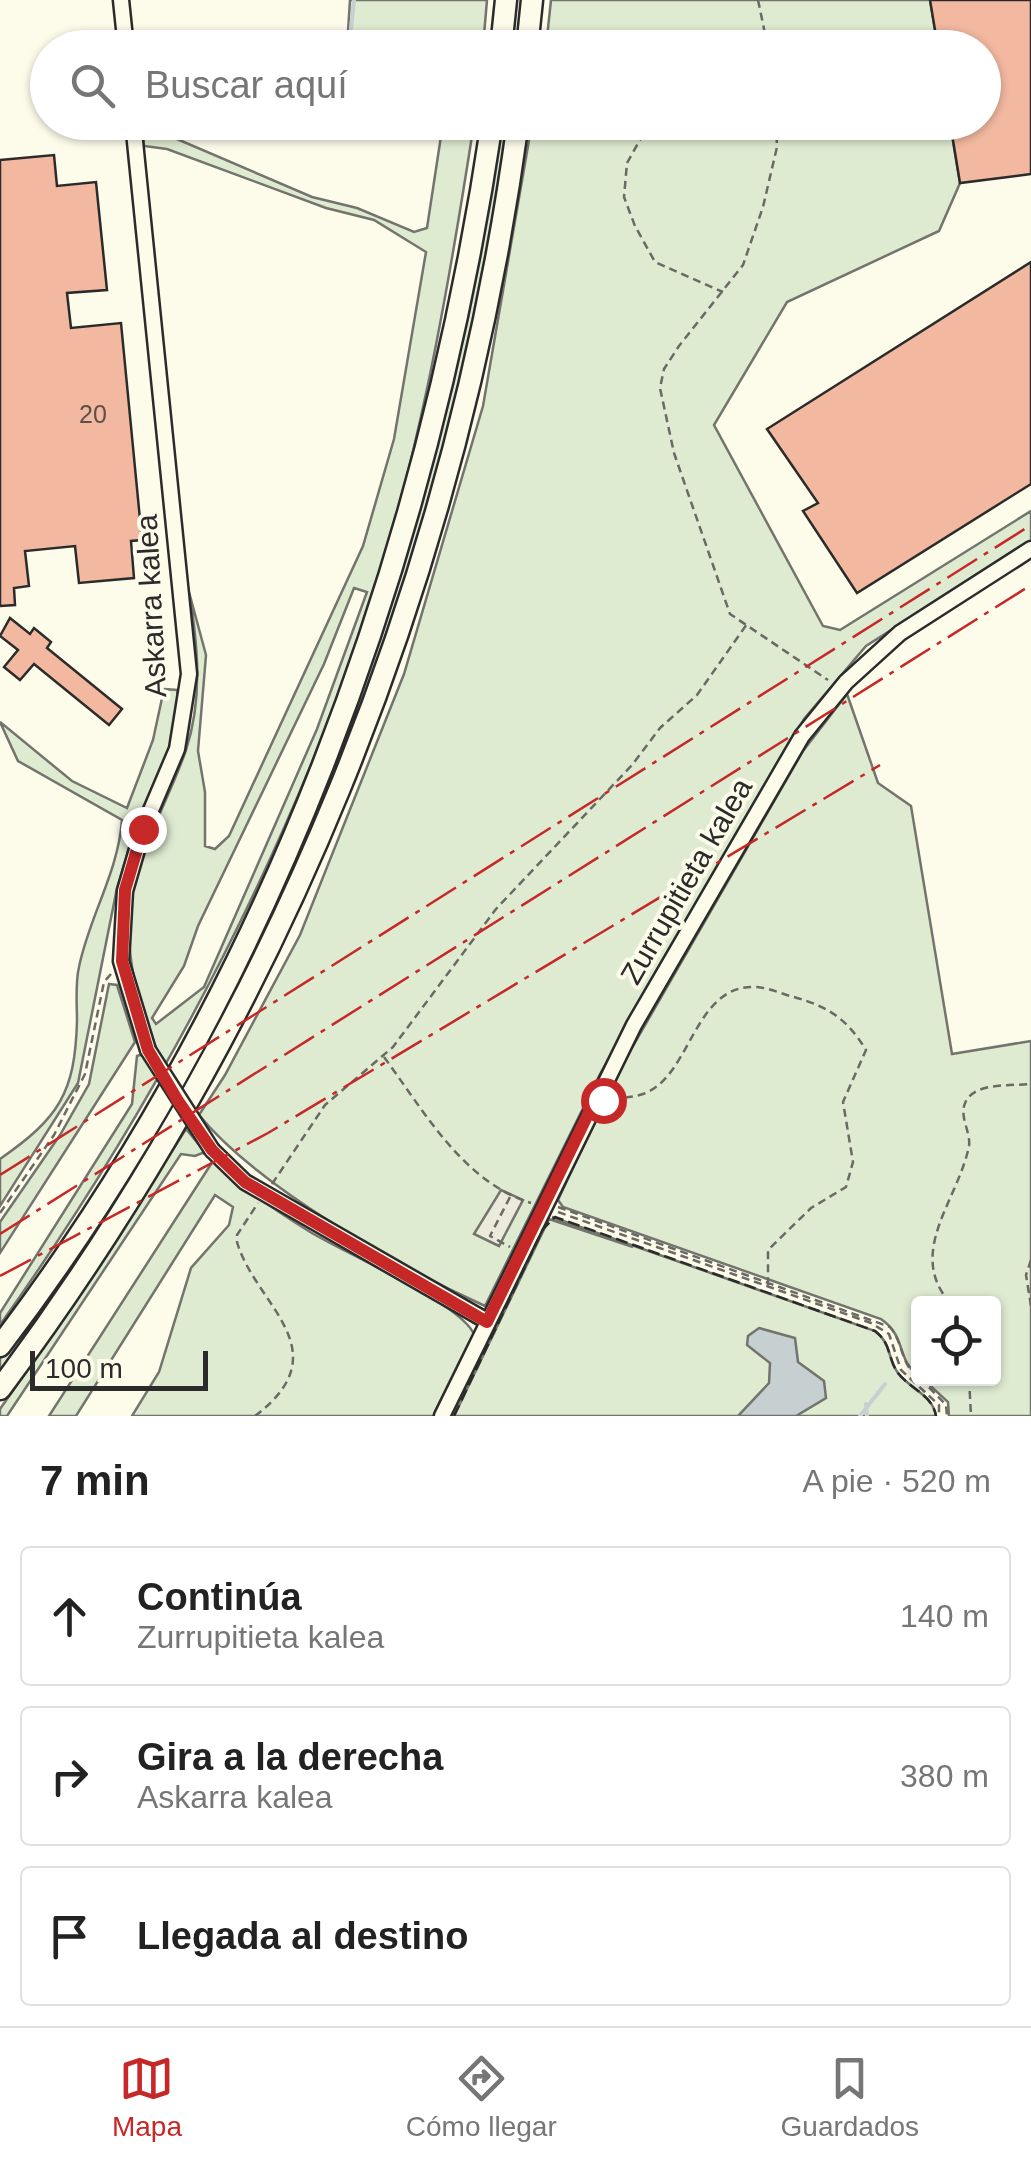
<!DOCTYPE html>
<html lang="es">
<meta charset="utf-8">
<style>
body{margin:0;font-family:Helvetica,sans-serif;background:#f2f2f2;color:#222}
.controls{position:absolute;right:30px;bottom:30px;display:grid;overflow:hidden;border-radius:10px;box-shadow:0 2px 8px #0004}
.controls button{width:90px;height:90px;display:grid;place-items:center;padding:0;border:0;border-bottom:2px solid #e0e0e0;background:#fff;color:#222;font:50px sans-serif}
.scale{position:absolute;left:30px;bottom:25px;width:178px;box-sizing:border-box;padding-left:10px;border:5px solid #2b2b2b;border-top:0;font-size:28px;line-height:35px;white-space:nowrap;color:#2b2b2b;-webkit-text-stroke:8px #fdfbea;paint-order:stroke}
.stop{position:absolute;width:30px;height:30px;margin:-22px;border:8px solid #c62828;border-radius:50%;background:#fff}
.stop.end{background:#c62828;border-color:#fff;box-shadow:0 2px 10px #0008}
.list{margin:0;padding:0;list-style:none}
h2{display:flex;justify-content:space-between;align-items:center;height:130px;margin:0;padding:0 40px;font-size:42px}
h2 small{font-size:32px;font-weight:400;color:#767676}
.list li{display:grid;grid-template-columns:65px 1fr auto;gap:30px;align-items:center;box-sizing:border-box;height:140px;margin:0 20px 20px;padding:0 20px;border:2px solid #e0e0e0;border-radius:10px}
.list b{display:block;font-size:38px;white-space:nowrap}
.list p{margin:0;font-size:32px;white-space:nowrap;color:#767676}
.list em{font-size:32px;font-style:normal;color:#767676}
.icon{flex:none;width:55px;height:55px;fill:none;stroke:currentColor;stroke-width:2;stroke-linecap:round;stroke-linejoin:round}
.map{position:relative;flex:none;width:1031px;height:1416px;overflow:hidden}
.search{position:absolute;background:#fff;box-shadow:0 2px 8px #0004;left:30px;right:30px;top:30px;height:110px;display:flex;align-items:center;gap:25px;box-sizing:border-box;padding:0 35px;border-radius:55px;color:#767676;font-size:38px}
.sheet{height:610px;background:#fff}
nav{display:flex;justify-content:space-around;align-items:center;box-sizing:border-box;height:140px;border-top:2px solid #e0e0e0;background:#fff;font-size:28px;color:#767676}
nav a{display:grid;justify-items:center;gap:5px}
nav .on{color:#c62828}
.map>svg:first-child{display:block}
.green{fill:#deebd1;stroke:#74746e;stroke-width:2.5;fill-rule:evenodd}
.parking{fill:#eceadb;stroke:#74746e;stroke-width:2.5}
.water{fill:#c7d0d0;stroke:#74746e;stroke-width:2.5}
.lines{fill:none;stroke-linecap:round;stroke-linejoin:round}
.stream{stroke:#c7d0d0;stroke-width:4}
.building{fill:#f2b8a0;stroke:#2b2b2b;stroke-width:2.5}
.minor-casing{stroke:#2b2b2b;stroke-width:19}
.highway-casing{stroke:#2b2b2b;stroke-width:25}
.path{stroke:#6a6964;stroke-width:2.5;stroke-dasharray:8 5;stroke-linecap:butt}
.minor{stroke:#fdfbea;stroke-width:14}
.highway{stroke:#fdfbea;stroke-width:20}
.minor-bridge-casing{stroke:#2b2b2b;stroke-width:19;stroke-linecap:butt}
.minor-bridge{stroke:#fdfbea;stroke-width:14}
.fence{stroke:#2b2b2b;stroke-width:2.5;stroke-dasharray:12 5;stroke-linecap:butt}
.power{stroke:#c62828;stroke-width:2.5;stroke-dasharray:35 8 5 8;stroke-linecap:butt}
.route{stroke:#c62828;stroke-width:12}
.labels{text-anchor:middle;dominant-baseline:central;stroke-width:8;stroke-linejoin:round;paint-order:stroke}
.number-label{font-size:25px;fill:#5d4e48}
.street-label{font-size:30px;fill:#2b2b2b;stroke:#fdfbea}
</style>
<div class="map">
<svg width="1031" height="1416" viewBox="0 0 1031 1416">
<rect width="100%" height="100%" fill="#fdfbea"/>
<!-- green -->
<path class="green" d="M350,0h137l-4,47h-136z
M551,0h379l8,47h-392z
M443,123h31c-27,175 -58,354 -117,522 -87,244 -208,470 -357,680v-12l132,-209 5,-48 18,-6c-16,-46 -30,-91 -25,-141 6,-57 38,-106 56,-159 17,-52 12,-105 3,-158l17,63 -8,96 7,41v54l10,3 14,-13 134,-290 31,-107 32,-187 -52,-32 -48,-12 -159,-59 -23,-3 -2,-22 170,73 45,11 57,24 13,-4zM354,588l13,4 -50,137 -113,258 -48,37 -4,-6 32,-52 14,-40 126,-262z
M501,123h10c-54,362 -172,720 -362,1034 -46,75 -100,147 -149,219v-19l136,-199 221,-458 35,-100 67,-245z
M532,123h418l10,60 -21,48 -152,71 -73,123 109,201 17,4 191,-119v30l-165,105 -62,73 -204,355 -115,232c-86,-39 -227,-119 -286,-191l26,-40 75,-140 104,-261 79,-268z
M164,689l13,1 2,11 -9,48 -34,76 -19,63 -39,195 -78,123v-47c59,-41 75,-66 77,-138 0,-17 -2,-37 2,-54 10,-50 39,-94 43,-147l-104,-59 -18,-39 72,59 55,27 26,-68z
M847,694l31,89 33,23 41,248 79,-13v375h-82l-1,-14 -25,-23 71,-1v-74h-76v71c-22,-16 -11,-38 -37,-56l-318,-112 -5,-7 56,-121 189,-328z
M109,984l8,1 18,57 -135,211v-31l60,-87 29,-51z
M186,1129l19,23 -10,4 -14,-2 -174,262h-7v-7l76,-108z
M213,1161c29,26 60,48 94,69 32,21 160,75 168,107l-38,79h-305l27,-44 32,-104 38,-43 4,-18 -18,-12 -139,221h-27z
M552,1217l323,114c17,13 12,27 23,42 12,16 35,22 38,43h-482l95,-197 84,28z"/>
<!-- parking -->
<path class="parking" d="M501,1190l22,10 -24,46 -25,-12z"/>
<!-- water -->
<path class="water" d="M759,1328l36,10 3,24 26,19 2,17 -30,18h-58l31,-33 1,-20 -23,-18 1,-9z"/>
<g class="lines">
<!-- stream -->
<path class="stream" d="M349,48l5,-48
M866,1404l1,12
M860,1416l25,-32"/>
</g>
<!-- building -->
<path class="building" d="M930,0h101v174l-71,9 -10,-61h34v-74h-46z
M54,155l3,31 39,-4 11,108 -40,3 4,35 50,-5 21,217 -11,1 3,37 -55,5 -4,-37 -50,5 4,35 -15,2 1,17 -15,1v-446z
M1031,262v222l-174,109 -54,-82 15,-8 -51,-74z
M10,618l20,16 4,-6 17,14 -4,6 75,61 -13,16 -75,-61 -14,16 -16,-13 14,-17 -18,-14z"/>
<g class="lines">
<!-- minor casing -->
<g class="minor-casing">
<path id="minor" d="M121,0l5,48
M133,122l56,552 -12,75 -34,80 -18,62 -4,70 27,89
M212,1150l33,32 242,139
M442,1416l192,-391 168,-289 44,-54 54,-49 131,-84"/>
</g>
<!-- highway casing -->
<g class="highway-casing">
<path id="highway" d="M501,48l5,-48
M527,48l5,-48
M0,1346c270,-354 427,-787 492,-1224
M0,1389c277,-371 456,-807 518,-1267"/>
</g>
<!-- path -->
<path class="path" d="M758,0l10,48
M650,122l-23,41 -3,34 11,29 20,36 68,30
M776,122l1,25 -14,60 -20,58 -64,81 -15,23 -4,19 14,65 56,161 98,66
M384,1057c40,54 79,125 147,146
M612,1099c10,-1 22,-2 31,-5 49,-17 50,-111 114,-107 12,1 25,7 37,10 35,10 53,22 72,53l-23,52 10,60 -7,25 -35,21 -43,42v38
M272,1184l53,-79 68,-58 103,-138 136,-144 28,-37 37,-33 50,-71
M510,1197l-20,39 20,11
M558,1207l332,120c14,17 10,36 28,50
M558,1212l313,111 18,11 12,36 38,35v11
M0,1213l54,-78 31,-61 19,-92 7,-8
M1031,1260l-5,15 5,31
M951,1304c-46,-51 7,-103 18,-158 2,-15 -11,-30 -3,-45 10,-19 46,-15 65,-17
M920,1378l26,27 1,11
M969,1378l2,38
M255,1416c87,-66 0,-111 -18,-174v-7l21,-32"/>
<!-- minor -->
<use href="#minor" class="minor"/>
<!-- highway -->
<use href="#highway" class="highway"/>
<!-- minor-bridge casing -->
<g class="minor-bridge-casing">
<path id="minor-bridge" d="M148,1050l64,100"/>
</g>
<!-- minor-bridge -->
<use href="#minor-bridge" class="minor-bridge"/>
<!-- fence -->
<path class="fence" d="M454,1416l89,-187 12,-12 320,114c17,13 12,27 23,42 13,17 34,21 38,43"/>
<!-- power -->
<path class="power" d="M0,1175l1031,-650
M0,1234l1031,-649
M0,1276l268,-143 612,-368"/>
</g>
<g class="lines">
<!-- route -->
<path class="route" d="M143,829l-18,61 -3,71 26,89 30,51 34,49 33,32 242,140 107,-220 9,-2"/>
</g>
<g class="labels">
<!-- number labels -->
<g class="number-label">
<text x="93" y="414">20</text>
</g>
<!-- street labels -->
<g class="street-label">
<text transform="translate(151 606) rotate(-93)">Askarra kalea</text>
<text transform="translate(686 881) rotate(-60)">Zurrupitieta kalea</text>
</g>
</g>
</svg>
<div class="controls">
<button><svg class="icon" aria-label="locate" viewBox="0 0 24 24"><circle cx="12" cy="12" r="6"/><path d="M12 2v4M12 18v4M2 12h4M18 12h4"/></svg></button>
</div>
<div class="scale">100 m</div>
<div class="stop" style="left:603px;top:1100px"></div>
<div class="stop end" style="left:143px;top:829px"></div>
<div class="search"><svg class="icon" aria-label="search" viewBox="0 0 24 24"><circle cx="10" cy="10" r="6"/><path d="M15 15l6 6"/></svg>Buscar aquí</div>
</div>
<section class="sheet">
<h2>7 min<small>A pie · 520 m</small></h2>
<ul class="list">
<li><svg class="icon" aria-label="ahead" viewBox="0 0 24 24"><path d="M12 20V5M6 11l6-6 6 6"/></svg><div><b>Continúa</b><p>Zurrupitieta kalea</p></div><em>140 m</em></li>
<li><svg class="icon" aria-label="right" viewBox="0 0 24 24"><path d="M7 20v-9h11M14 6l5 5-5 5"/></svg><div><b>Gira a la derecha</b><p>Askarra kalea</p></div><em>380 m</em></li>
<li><svg class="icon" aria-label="arrive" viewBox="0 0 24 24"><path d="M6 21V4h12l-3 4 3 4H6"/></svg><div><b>Llegada al destino</b></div></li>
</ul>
</section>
<nav>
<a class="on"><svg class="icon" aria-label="map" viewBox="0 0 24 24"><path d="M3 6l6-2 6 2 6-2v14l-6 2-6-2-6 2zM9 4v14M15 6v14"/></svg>Mapa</a>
<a><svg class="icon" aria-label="directions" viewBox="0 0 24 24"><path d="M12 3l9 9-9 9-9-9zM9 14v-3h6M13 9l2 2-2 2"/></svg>Cómo llegar</a>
<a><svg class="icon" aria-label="saved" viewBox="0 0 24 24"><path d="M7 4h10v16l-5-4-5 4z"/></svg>Guardados</a>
</nav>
